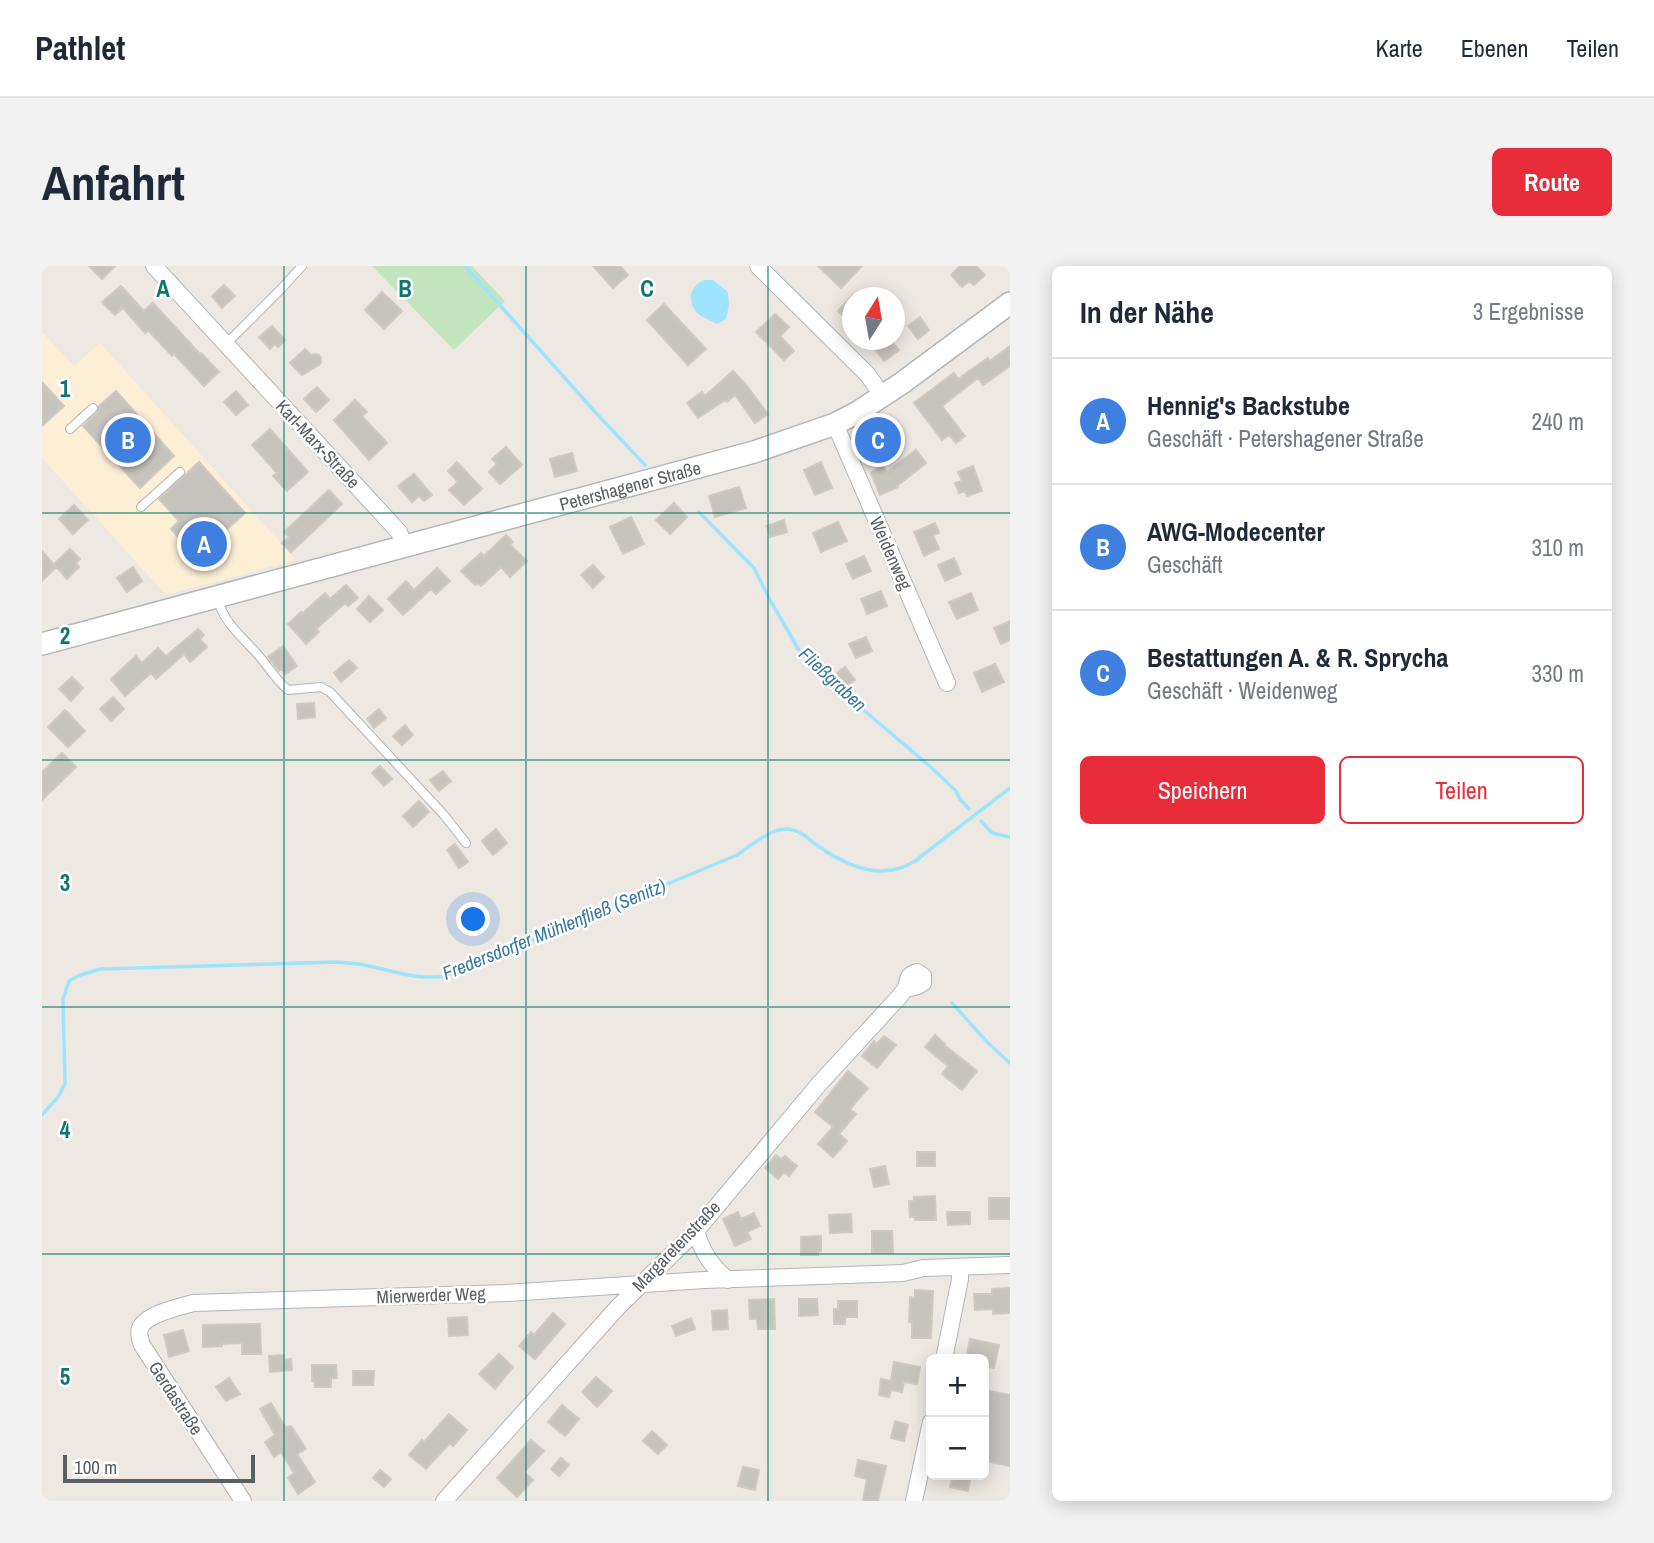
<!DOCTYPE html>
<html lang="de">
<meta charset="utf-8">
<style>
body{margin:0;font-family:"Archivo Narrow",sans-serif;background:#f2f2f3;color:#1f2937}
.controls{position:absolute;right:21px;bottom:21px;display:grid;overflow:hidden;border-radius:10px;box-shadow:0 4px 18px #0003}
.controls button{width:63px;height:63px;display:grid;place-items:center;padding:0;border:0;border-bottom:2px solid #e0e1e3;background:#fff;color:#1f2937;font:35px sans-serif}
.compass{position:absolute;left:800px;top:21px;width:63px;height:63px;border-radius:50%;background:#fff;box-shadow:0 4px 18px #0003;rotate:11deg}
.scale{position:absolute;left:21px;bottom:18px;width:192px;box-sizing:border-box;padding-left:7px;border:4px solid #5a5f62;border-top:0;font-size:19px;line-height:24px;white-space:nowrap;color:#5a5f62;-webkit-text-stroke:5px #fff;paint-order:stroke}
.you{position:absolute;left:432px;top:654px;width:24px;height:24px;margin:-18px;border:5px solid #fff;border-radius:50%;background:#1a73e8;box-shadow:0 0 0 10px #1a73e833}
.badge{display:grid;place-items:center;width:46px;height:46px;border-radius:50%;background:#e82c3a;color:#fff;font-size:23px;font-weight:700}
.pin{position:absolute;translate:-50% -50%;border:4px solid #fff;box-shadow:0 2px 7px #0006}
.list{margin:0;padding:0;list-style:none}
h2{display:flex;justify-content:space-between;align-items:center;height:91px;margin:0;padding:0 28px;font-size:30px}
h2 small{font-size:23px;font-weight:400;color:#747a83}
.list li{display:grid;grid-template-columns:46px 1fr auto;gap:21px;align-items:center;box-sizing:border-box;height:126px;padding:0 28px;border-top:2px solid #e0e1e3}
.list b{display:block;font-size:26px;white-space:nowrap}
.list p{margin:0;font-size:23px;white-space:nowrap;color:#747a83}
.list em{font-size:23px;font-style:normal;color:#747a83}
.actions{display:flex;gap:14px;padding:21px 28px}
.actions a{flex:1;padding:16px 0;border:2px solid #e82c3a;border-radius:10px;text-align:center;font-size:24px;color:#e82c3a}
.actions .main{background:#e82c3a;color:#fff}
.map{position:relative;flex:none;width:968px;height:1235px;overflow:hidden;border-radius:10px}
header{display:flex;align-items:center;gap:42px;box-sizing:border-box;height:98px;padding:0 35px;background:#fff;border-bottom:2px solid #e0e1e3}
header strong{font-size:33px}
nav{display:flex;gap:38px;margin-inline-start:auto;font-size:24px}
.intro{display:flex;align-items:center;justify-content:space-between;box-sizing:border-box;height:168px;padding:0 42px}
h1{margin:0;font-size:49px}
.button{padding:18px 32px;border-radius:10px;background:#e82c3a;color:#fff;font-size:24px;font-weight:700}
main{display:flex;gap:42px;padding:0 42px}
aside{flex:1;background:#fff;border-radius:10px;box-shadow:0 4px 18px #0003}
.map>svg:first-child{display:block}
.commercial{fill:#fdeed6}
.green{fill:#c3e5bd}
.water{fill:#9fe4ff}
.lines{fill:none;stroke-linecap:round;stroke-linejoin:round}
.stream{stroke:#9fe4ff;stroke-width:3.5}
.building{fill:#c7c3bd;stroke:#d1c9c0;stroke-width:2}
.lane-casing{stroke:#b2b5b9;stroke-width:10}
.street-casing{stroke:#b2b5b9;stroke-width:18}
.secondary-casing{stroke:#b1b6b9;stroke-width:24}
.lane{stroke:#fff;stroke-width:8}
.street{stroke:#fff;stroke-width:16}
.secondary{stroke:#fff;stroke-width:21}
.grid{fill:none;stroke:#0f766e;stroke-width:2;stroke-opacity:0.55}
.labels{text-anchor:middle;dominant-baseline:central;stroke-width:5;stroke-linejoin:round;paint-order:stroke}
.street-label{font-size:18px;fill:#5a5f62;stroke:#fff}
.water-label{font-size:19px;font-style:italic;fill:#387a9f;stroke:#fff}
.grid-label{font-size:23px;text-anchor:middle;font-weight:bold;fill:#0f766e;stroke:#fff;stroke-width:5;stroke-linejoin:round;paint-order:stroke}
</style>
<header>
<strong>Pathlet</strong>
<nav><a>Karte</a><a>Ebenen</a><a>Teilen</a></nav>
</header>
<div class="intro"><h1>Anfahrt</h1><a class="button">Route</a></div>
<main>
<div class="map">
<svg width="968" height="1235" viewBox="0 0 968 1235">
<rect width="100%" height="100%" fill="#ede8e1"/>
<!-- commercial -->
<path class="commercial" d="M0,66l32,34 26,-23 196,217 -130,35 -124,-137z"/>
<!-- green -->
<path class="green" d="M330,0h100l33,35 -51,49z"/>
<!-- water -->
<path class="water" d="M662,14h9l15,12 1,13 -3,14 -9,5c-5,-3 -11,-5 -16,-8 -14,-10 -14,-29 3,-36z"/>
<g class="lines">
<!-- stream -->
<path class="stream" d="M423,0l131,147 49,52
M657,246l55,56 16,32 29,50 47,45 87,74 23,22 4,8 9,10
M939,555l11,12 18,4
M910,737l36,40 22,20
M0,849l16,-18 7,-13 -2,-85 6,-18 11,-6 21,-6 235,-7c9,1 19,1 28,3 32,6 48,15 82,11l291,-121c11,-8 34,-26 48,-26 12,-1 24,10 33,17 23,16 54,32 82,22 5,-1 10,-4 15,-7l95,-73"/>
</g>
<!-- building -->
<path class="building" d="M47,0h26l-13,13z
M551,0h27l8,9 -15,13z
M776,0h44l-21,22z
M918,0h16l9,9 -11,10 -5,-4 -7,6 -11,-12z
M182,19l11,11 -13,12 -10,-12z
M79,20l23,25 9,-8 47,51 1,-1 18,19 -15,14 -30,-32 -2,2 -24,-26 -3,3 -22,-25 -8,7 -13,-13z
M340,26l20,19 -18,18 -19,-19z
M810,30v29l-14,-14z
M622,38l42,45 -18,16 -41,-45z
M733,48l14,13 -9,9 14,15 -10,9 -28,-28z
M878,51l9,13 -11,9 -10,-13z
M230,60l13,14 -7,7 -3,-3 -5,5 -11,-12z
M843,74h6l8,10 -15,11 -10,-13z
M968,80v20l-27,19 -5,-7 -36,28 23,30 -9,7 -7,-8 -7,5 -28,-37 40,-30 4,6 30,-21 2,3z
M263,83l6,6 4,-1 4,1 2,3v4l-1,2 -18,11 -12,-12z
M691,105l13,14 22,29 -13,9 -20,-28 -8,7 -2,-2 -27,18 -11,-15 15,-11 3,4z
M0,116l22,24 -22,20z
M275,121l12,13 -13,12 -12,-13z
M74,125l58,65 -34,32 -57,-62 15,-14 1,-6z
M194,125l12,14 -12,10 -12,-13z
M313,134l12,12 -5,4 25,27 -18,17 -35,-40z
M838,161l11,15 -16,11 -10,-15z
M228,163l38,43 -21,19 -14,-15 4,-3 -25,-28z
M464,181l16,18 -22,19 -11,-12 8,-8 -5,-5z
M874,184l10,13 -29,23 1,1 -18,8 -9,-22 11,-8 5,7z
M530,187l5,18 -22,6 -5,-18z
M157,196l46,51 -49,44 -25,-28 8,-8 -20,-22z
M415,196l25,27 -18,16 -15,-15 9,-8 -10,-11z
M779,196l11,26 -17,7 -11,-25z
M931,200l9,25 -15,5 -2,-5 -6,2 -4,-10 7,-2 -4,-9z
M372,208l18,21 -8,6 -5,-5 -7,6 -14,-16z
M697,221l7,21 -31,9 -6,-21z
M287,224l13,14 -51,48 -9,-9 7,-6 -5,-5z
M632,237l13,14 -17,17 -14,-14z
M32,239l14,15 -15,14 -14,-15z
M589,251l13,27 -21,10 -13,-27z
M742,254l3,12 -17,5 -3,-11z
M796,256l9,19 -26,11 -8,-19z
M893,257l4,10 -6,2 6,14 -15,7 -10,-24z
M464,269l7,7 -3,3 17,16 -17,16 -9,-10 -20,19 -4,-3 -2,2 -14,-14 20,-18 3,3z
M28,283l10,10 -4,4 3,4 -12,12 -13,-15z
M0,285l14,16 -14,14z
M822,290l7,15 -18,8 -7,-15z
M912,292l7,16 -16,7 -7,-16z
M551,299l11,12 -11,11 -12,-13z
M91,301l9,14 -15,11 -10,-14z
M395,302l13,13 -14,13 -5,-5 -28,26 -15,-16 18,-18 8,9z
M304,319l12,13 -10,8 -3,-3 -29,26 3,3 -13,12 -18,-20 13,-12 1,2 23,-21 5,6z
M839,325l6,15 -20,8 -6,-15z
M929,327l7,17 -21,9 -8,-17z
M327,330l14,14 -13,12 -13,-13z
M968,355v19l-9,4 -7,-16z
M156,363l6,6 -4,4 7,8 -17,15 -6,-8 -28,25 -5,-6 -26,23 -14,-17 25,-23 6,7 16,-15 8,8z
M824,371l6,14 -16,7 -7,-14z
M241,380l14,20 -12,8 -3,-5 -3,2 -11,-14z
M307,394l8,8 -16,14 -7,-9z
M953,398l9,18 -22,10 -8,-19z
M803,401l10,13 -8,6 -10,-13z
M30,411l11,11 -12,13 -12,-12z
M71,431l11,12 -13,12 -11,-12z
M272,437l1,14 -17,2 -1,-15z
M337,443l7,9 -12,10 -7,-9z
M23,444l20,21 -17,16 -20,-20z
M363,459l8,10 -11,10 -9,-9z
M20,487l14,14 -34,33v-28z
M338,500l12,13 -8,7 -12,-13z
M401,505l8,10 -12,10 -9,-11z
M377,535l10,11 -16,15 -10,-11z
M454,563l11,14 -14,12 -11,-14z
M413,578l13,18 -9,6 -12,-18z
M893,769l10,9 -1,1 33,26 -15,19 -20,-16 6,-8 -23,-19z
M842,770l12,9 -19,23 -15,-12 12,-15 3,3z
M806,805l20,17 -18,21 6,5 -17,20 8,7 -14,16 -15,-13 15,-17 -18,-15z
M875,886h18v14h-18z
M734,889l5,4 4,-3 12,10 -8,10 -5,-4 -6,7 -13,-11z
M843,900l4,18 -15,3 -4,-18z
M893,930l1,24h-21v-3h-5l-1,-16h5v-4z
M947,932h21v21h-21z
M696,946l3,7 13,-6 6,13 -13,6 4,7 -16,7 -12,-27z
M905,946h23v12l-22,1z
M809,948l1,18 -22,1 -1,-18z
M830,965h20l1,22h-21z
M779,970v15l-3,1v3h-17v-18z
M968,1022v25l-17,1v-5l-18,1 -1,-16h18v-5z
M873,1024l18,1 -2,47h-19v-16h-3l1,-25 5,1z
M732,1033l1,30h-17l-1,-10h-7l-1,-19z
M757,1033h18l1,16 -19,1z
M796,1035h19v16h-12v7h-11v-15h4z
M685,1044l1,19 -15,1 -1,-19z
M511,1047l12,11 -30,35 -16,-13 12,-14 3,3z
M425,1051l1,18 -19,1 -1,-18z
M649,1052l4,11 -19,7 -4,-10z
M218,1058l1,30h-19v-11l-20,1v2l-19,1v-22z
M141,1064l6,21 -20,6 -5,-22z
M928,1073l29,6 -5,23 -10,-2v-7h-18z
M457,1088l14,13 -18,22 -16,-15z
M242,1089v5l7,-1 1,11 -22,2 -1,-16z
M852,1096l26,5 -3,17 -13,-2 -2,10 -11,-2 -2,7 -10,-2 2,-16 10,2z
M270,1099h24l1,13h-6v9h-16v-6h-3z
M311,1105h21l-1,14h-20z
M554,1111l16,14 -15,16 -15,-15z
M187,1112l11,16 -14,7 -10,-14z
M942,1124l26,5v71l-26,-5z
M229,1137l15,25 5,-2 15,23 -9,5 18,28 -17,12 -10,-16 6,-5 -13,-21 -7,5 -9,-15 10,-7 -15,-26z
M520,1139l17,14 -14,17 -17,-14z
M407,1148l18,16 -14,16 -3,-3 -24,26 -17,-14 13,-15 2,2z
M853,1155l13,4 -4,16 -13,-3z
M610,1165l15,14 -9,9 -15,-13z
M489,1174l13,11 -20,21 9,8 -16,17 -20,-19z
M519,1192l8,7 -10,11 -8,-7z
M816,1194l28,6 -8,35h-15l4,-22 -12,-3z
M701,1201l16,3 -4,20 -17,-4z
M338,1204l11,9 -7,8 -11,-9z
M911,1209h18l-3,16 -18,-4z"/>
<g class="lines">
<!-- lane casing -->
<g class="lane-casing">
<path id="lane" d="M184,78l55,-55 21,-23
M28,163l23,-21
M99,241l39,-35
M175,332c8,27 25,38 42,58 10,12 18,25 29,34l33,-3 9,5 114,123 22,28"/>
</g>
<!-- street casing -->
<g class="street-casing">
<path id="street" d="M112,0l245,266 6,15
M716,0l110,109 15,22
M793,158l112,259
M654,965c6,21 15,35 32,49
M902,1093l16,-80v-12
M201,1235l-101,-156c-2,-5 -4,-11 -2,-17 6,-14 39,-21 53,-25l313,-10 198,-13 199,-7 20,-5 87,-3
M402,1235l174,-194 78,-76 124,-148 79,-86c2,-3 4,-5 6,-8 5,-9 -1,-12 12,-17l6,4v7l-5,3 -12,3
M872,1235l17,-79"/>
</g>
<!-- secondary casing -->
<g class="secondary-casing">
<g id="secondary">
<path id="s1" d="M0,378l712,-192 81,-28 23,-12 44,-29 108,-80"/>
</g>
</g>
<!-- lane -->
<use href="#lane" class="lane"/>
<!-- street -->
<use href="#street" class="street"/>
<!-- secondary -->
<use href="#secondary" class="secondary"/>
</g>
<!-- grid -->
<path class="grid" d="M242,0v1235M484,0v1235M726,0v1235M0,247h968M0,494h968M0,741h968M0,988h968"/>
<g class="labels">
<!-- street labels -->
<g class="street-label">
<text transform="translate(276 178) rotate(47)">Karl-Marx-Straße</text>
<text stroke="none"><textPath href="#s1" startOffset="609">Petershagener Straße</textPath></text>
<text transform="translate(849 287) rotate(66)">Weidenweg</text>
<text transform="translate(634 980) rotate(-46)">Margaretenstraße</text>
<text transform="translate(389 1029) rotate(-2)">Mierwerder Weg</text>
<text transform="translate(134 1132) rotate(57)">Gerdastraße</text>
</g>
<!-- water labels -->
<g class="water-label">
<text transform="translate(791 413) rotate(43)">Fließgraben</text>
<text transform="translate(512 663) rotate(-22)">Fredersdorfer Mühlenfließ (Senitz)</text>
</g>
</g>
<g class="grid-label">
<text x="121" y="31">A</text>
<text x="363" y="31">B</text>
<text x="605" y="31">C</text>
<text x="23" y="131">1</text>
<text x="23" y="378">2</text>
<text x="23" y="625">3</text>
<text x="23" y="872">4</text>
<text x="23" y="1119">5</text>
</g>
</svg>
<div class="controls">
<button>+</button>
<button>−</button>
</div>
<svg class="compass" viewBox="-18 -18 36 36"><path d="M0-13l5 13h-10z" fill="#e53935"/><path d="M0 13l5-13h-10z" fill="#747a83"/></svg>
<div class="scale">100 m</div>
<div class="you"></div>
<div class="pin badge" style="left:162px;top:278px;background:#3f7fe0">A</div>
<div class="pin badge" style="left:86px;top:174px;background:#3f7fe0">B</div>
<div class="pin badge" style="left:836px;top:174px;background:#3f7fe0">C</div>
</div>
<aside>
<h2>In der Nähe<small>3 Ergebnisse</small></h2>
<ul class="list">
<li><span class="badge" style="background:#3f7fe0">A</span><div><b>Hennig's Backstube</b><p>Geschäft · Petershagener Straße</p></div><em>240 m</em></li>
<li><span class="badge" style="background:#3f7fe0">B</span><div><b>AWG-Modecenter</b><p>Geschäft</p></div><em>310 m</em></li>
<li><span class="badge" style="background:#3f7fe0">C</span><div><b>Bestattungen A. &amp; R. Sprycha</b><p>Geschäft · Weidenweg</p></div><em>330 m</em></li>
</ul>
<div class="actions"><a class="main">Speichern</a><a>Teilen</a></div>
</aside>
</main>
